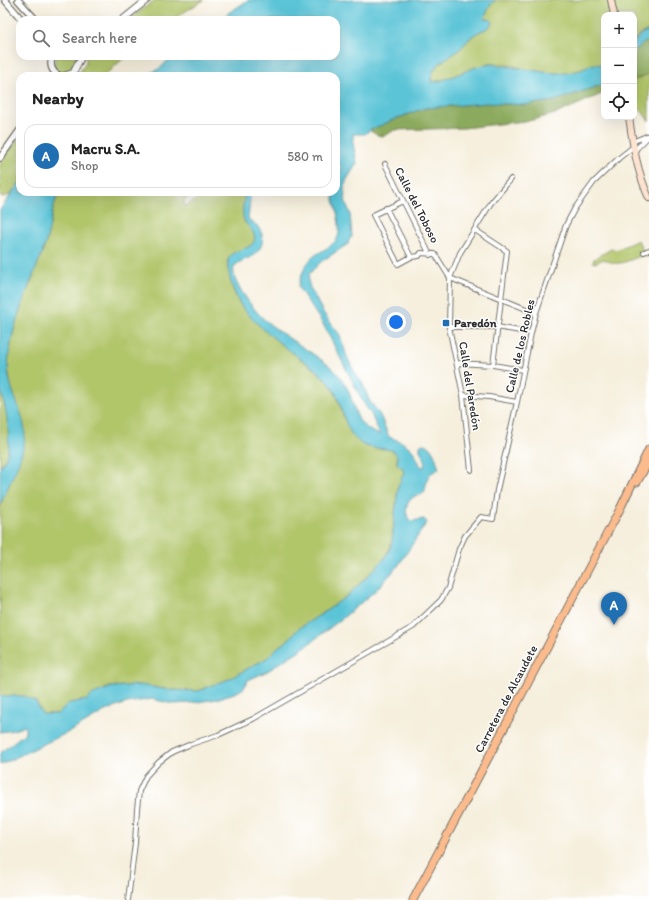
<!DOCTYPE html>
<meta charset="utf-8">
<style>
body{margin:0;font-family:Itim,sans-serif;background:#f2f2f2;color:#222}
.controls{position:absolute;right:12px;top:12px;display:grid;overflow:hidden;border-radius:8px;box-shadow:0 4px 16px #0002}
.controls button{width:36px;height:36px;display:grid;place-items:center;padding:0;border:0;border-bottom:1px solid #e0e0e0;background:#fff;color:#222;font:20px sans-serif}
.you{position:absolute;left:396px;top:322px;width:14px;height:14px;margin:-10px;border:3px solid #fff;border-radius:50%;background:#1a73e8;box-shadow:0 0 0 6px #1a73e833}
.badge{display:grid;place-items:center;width:26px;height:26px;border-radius:50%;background:#1f6fb2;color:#fff;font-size:13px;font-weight:700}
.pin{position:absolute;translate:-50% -33px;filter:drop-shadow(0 1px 2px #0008)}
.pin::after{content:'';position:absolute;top:21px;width:14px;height:12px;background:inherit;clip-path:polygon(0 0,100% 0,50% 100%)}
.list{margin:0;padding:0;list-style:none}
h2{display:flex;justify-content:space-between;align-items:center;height:52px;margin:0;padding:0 16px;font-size:17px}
h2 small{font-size:13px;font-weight:400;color:#767676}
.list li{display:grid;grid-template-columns:26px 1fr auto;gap:12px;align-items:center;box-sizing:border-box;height:64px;margin:0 8px 8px;padding:0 8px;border:1px solid #e0e0e0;border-radius:12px}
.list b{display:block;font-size:15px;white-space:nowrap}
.list p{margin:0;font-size:13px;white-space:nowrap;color:#767676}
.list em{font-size:13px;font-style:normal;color:#767676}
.icon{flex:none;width:22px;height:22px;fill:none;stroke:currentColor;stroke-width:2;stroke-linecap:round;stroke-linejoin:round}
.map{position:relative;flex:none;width:649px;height:900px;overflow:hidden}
.search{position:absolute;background:#fff;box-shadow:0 4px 16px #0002;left:16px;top:16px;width:324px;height:44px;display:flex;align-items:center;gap:10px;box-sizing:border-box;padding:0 14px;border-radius:12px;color:#767676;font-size:15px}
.panel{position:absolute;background:#fff;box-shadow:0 4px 16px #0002;left:16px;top:72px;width:324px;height:124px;border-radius:12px}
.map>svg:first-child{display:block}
.green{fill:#b1c569;stroke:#6e784a}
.forest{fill:#8caa5d;stroke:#5c6a44}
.water{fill:#5bc4d7;stroke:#437881}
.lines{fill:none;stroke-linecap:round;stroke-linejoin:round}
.minor-casing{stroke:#727069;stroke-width:6}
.tertiary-casing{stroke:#727069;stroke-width:8}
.secondary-casing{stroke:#727069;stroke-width:8}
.primary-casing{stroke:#727069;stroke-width:9}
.minor{stroke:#fff;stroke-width:4}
.tertiary{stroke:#fff;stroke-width:5.5}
.secondary{stroke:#fde4d1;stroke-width:6}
.primary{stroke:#fbbb8c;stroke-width:7}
.poi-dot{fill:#1f6fb2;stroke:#fff;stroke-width:1.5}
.labels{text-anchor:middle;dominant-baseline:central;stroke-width:3;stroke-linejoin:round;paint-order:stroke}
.street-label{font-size:12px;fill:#2b2b2b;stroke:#fff}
.poi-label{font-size:12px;font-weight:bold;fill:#2b2b2b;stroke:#fff;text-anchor:start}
</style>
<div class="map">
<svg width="649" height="900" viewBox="0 0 649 900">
<rect width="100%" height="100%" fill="#fff"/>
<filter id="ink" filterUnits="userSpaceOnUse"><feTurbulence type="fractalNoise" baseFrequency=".025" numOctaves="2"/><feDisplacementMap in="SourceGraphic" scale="8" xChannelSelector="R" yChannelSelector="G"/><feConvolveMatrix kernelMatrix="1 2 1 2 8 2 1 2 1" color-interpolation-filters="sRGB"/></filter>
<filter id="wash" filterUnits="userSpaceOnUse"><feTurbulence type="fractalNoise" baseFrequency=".012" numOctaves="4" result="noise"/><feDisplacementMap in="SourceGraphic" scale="16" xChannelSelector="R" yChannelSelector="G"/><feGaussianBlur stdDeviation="0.9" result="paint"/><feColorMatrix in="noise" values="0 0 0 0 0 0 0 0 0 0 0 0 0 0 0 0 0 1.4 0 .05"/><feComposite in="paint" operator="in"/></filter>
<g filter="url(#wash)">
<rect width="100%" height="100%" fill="#f6efdd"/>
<!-- green -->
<path class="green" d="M155,0h49l-33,20h-43z
M496,0h153v30l-9,4 -6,7v-26h-30l-1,50c-14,-1 -11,1 -23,5 -8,4 -18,4 -27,3 -19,0 -45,-11 -64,-9 -20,3 -37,16 -58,18 0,-18 18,-24 30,-34 5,-5 8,-10 14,-14 6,-4 14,-4 17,-12l-9,-3 7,-15z
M57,56h21c0,11 -7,15 -16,18l-6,-2 -3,-7z
M86,56h40l-22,20h-27l9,-13z
M649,74v47l-8,-11 -5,-5 -2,-25z
M20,136v46l-9,12 -7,3 -4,-1v-32z
M59,192h135l-10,10 1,4 3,-1 16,-13h41l-1,29c3,4 8,8 10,12 8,18 -22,14 -26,27 -1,6 1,13 2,18 2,9 5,18 10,26 12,18 42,41 60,54 10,8 20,15 28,24 15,17 13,44 30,59 12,11 25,4 37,10l2,5v8l5,3 2,5 -6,15 -6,54 -5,13 -6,9 -33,32 -19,14 -31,20 -12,13 -8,5 -11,11 -38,21 -31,12 -28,-1 -30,-5 -31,2 -16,8 -6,5 -18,3 -11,11h-16l-6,-12 -12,-6h-24v-190l15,-35 7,-23 -12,-68 -2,-12 1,-13 4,-22 9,-29 24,-62 8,-37z
M638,240l7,15c-11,2 -24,12 -35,7 -2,-1 -4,-2 -6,-3l-9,4 -2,-1 1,-3 17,-10 5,1z
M0,389c7,16 12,50 7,67 -2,4 -5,7 -7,11z"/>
<!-- forest -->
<path class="forest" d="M649,39v35l-15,6v-29z
M604,84v9l-46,20 -25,7 -69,8 -70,2c-11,8 -13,8 -25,0l26,-11 30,-11 62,-5 37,2 66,-16z"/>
<!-- water -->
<path class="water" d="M249,0h247l-6,5 -6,14h6l2,3c-3,8 -11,8 -17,12 -6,4 -9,9 -14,14 -12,10 -31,16 -30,34l10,-1 35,-14 15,-3 60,9h17l13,-3 12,-6 11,1v19l-50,17 -30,4 -37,-2 -62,5 -30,11 -25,11 -5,4h-12v9l4,20 -11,18 -2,9 2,13 4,10 2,24 -3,3 -1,4 -26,17 -13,13 -1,6 2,8 14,26 16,21 7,22 10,20 5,5 7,18 11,15 9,22c11,4 22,8 27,19 2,4 3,8 6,11h2l1,-6 -5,-11v-4l2,-2c12,0 14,16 17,25 -16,7 -10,10 -15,24 -3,1 -6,2 -9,3 -9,5 -11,15 -6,24l3,1 12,-2 3,3 -29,44 -22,24 -32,27 -38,29 -40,26 -18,8 -4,8 -7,4 -20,7 -27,4 -17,1 -21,-5 -25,4 -22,8 -32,19 -73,35v-12l25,-20v-7l-11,4 -14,2v-36h24l12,6 6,12h15l12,-11 18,-3 6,-6 19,-7 28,-2 30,5 28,1 31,-12 38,-21 11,-11 8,-5 12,-13 31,-20 19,-14 17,-16 19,-20 6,-10 2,-8 6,-54 6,-15 -2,-5 -5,-3c4,-24 -24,-9 -38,-22 -18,-14 -15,-42 -30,-59 -8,-10 -18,-17 -28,-24 -18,-13 -52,-39 -62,-57 -4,-7 -7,-16 -9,-23 -1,-7 -4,-15 -1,-21 5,-10 19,-7 25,-16 3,-11 -6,-13 -10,-22 -3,-8 0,-19 1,-28h6l-3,27c3,3 7,4 10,8 9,11 4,23 -7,30 -6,3 -12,4 -17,10 -2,10 4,19 10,28 6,9 13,18 21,25 18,16 39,27 58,41 10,7 19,16 24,27 11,22 5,37 33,47l-9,-21 -8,-12 -40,-78 -25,-37c3,-12 7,-23 16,-31 8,-6 19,-9 24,-19 4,-9 -3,-34 -6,-44v-1h4v-14l5,-9 -1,-4 -4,-2v-87h-192c14,-7 17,-6 27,-20h165v-36h-115l7,-7z
M649,30v9l-15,12c0,-12 4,-16 15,-21z
M20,182v10h39c-8,16 -8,33 -13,50 -14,41 -36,80 -38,125 0,20 12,38 16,58 5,26 -15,57 -24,81 0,-12 0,-26 0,-38 1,-4 5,-7 6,-11 6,-14 0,-53 -6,-68v-179z"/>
</g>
<g filter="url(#ink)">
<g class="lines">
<!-- minor casing -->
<g class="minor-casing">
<path id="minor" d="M632,142l17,-7
M634,151l15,-15
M385,164l45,91
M403,201l-30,14 25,49 13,-7 8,-1 2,-3 14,1 15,24
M386,208l25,49
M475,230l32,21 -14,114
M644,252l5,-2
M450,278l86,35
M449,327h48l34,6
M457,363l36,2 30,5
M463,395l26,2 28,5
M471,470l-8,-75 -14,-68 1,-49 10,-25 31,-50 20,-24
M128,900l7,-57 2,-34 2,-18 7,-15 13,-14 13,-10 19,-8 27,-9 35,-16 160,-92 28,-27 7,-12 11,-39 6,-13 16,-19 12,2 4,-29 20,-88 14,-69 5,-20 30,-88 9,-17 19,-26 25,-24 14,-11"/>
</g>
<!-- tertiary casing -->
<g class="tertiary-casing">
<path id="tertiary" d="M5,0l17,20
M18,0l18,20
M122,20l25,-20
M53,56c-4,8 -2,16 7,20
M63,76l10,-3 9,-17
M0,158l20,-28"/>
</g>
<!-- secondary casing -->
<g class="secondary-casing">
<path id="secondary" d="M611,0l3,15
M629,117c4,29 8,54 20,81"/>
</g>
<!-- primary casing -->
<g class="primary-casing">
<path id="primary" d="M637,482l12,-21
M413,900l207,-391 29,-60"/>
</g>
<!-- minor -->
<use href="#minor" class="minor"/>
<!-- tertiary -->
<use href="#tertiary" class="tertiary"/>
<!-- secondary -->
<use href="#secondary" class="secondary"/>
<!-- primary -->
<use href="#primary" class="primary"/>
</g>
</g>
<!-- markers -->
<rect class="poi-dot" x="442" y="319" width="8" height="8" rx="2"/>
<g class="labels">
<!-- street labels -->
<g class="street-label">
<text transform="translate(417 205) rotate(63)">Calle del Toboso</text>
<text transform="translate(520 346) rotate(-77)">Calle de los Robles</text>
<text transform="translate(470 386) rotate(81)">Calle del Paredón</text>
<text transform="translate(506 699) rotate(-62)">Carretera de Alcaudete</text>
</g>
<!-- poi labels -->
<g class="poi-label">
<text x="454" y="323">Paredón</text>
</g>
</g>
</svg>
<div class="controls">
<button>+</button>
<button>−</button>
<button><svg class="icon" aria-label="locate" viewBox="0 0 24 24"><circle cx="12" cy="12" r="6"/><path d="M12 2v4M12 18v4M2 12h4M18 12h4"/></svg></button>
</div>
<div class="you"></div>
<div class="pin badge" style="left:614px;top:625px">A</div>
<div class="search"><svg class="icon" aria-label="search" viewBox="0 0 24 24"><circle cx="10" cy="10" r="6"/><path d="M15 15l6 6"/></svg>Search here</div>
<section class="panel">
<h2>Nearby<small></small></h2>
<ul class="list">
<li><span class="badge">A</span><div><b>Macru S.A.</b><p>Shop</p></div><em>580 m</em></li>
</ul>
</section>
</div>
